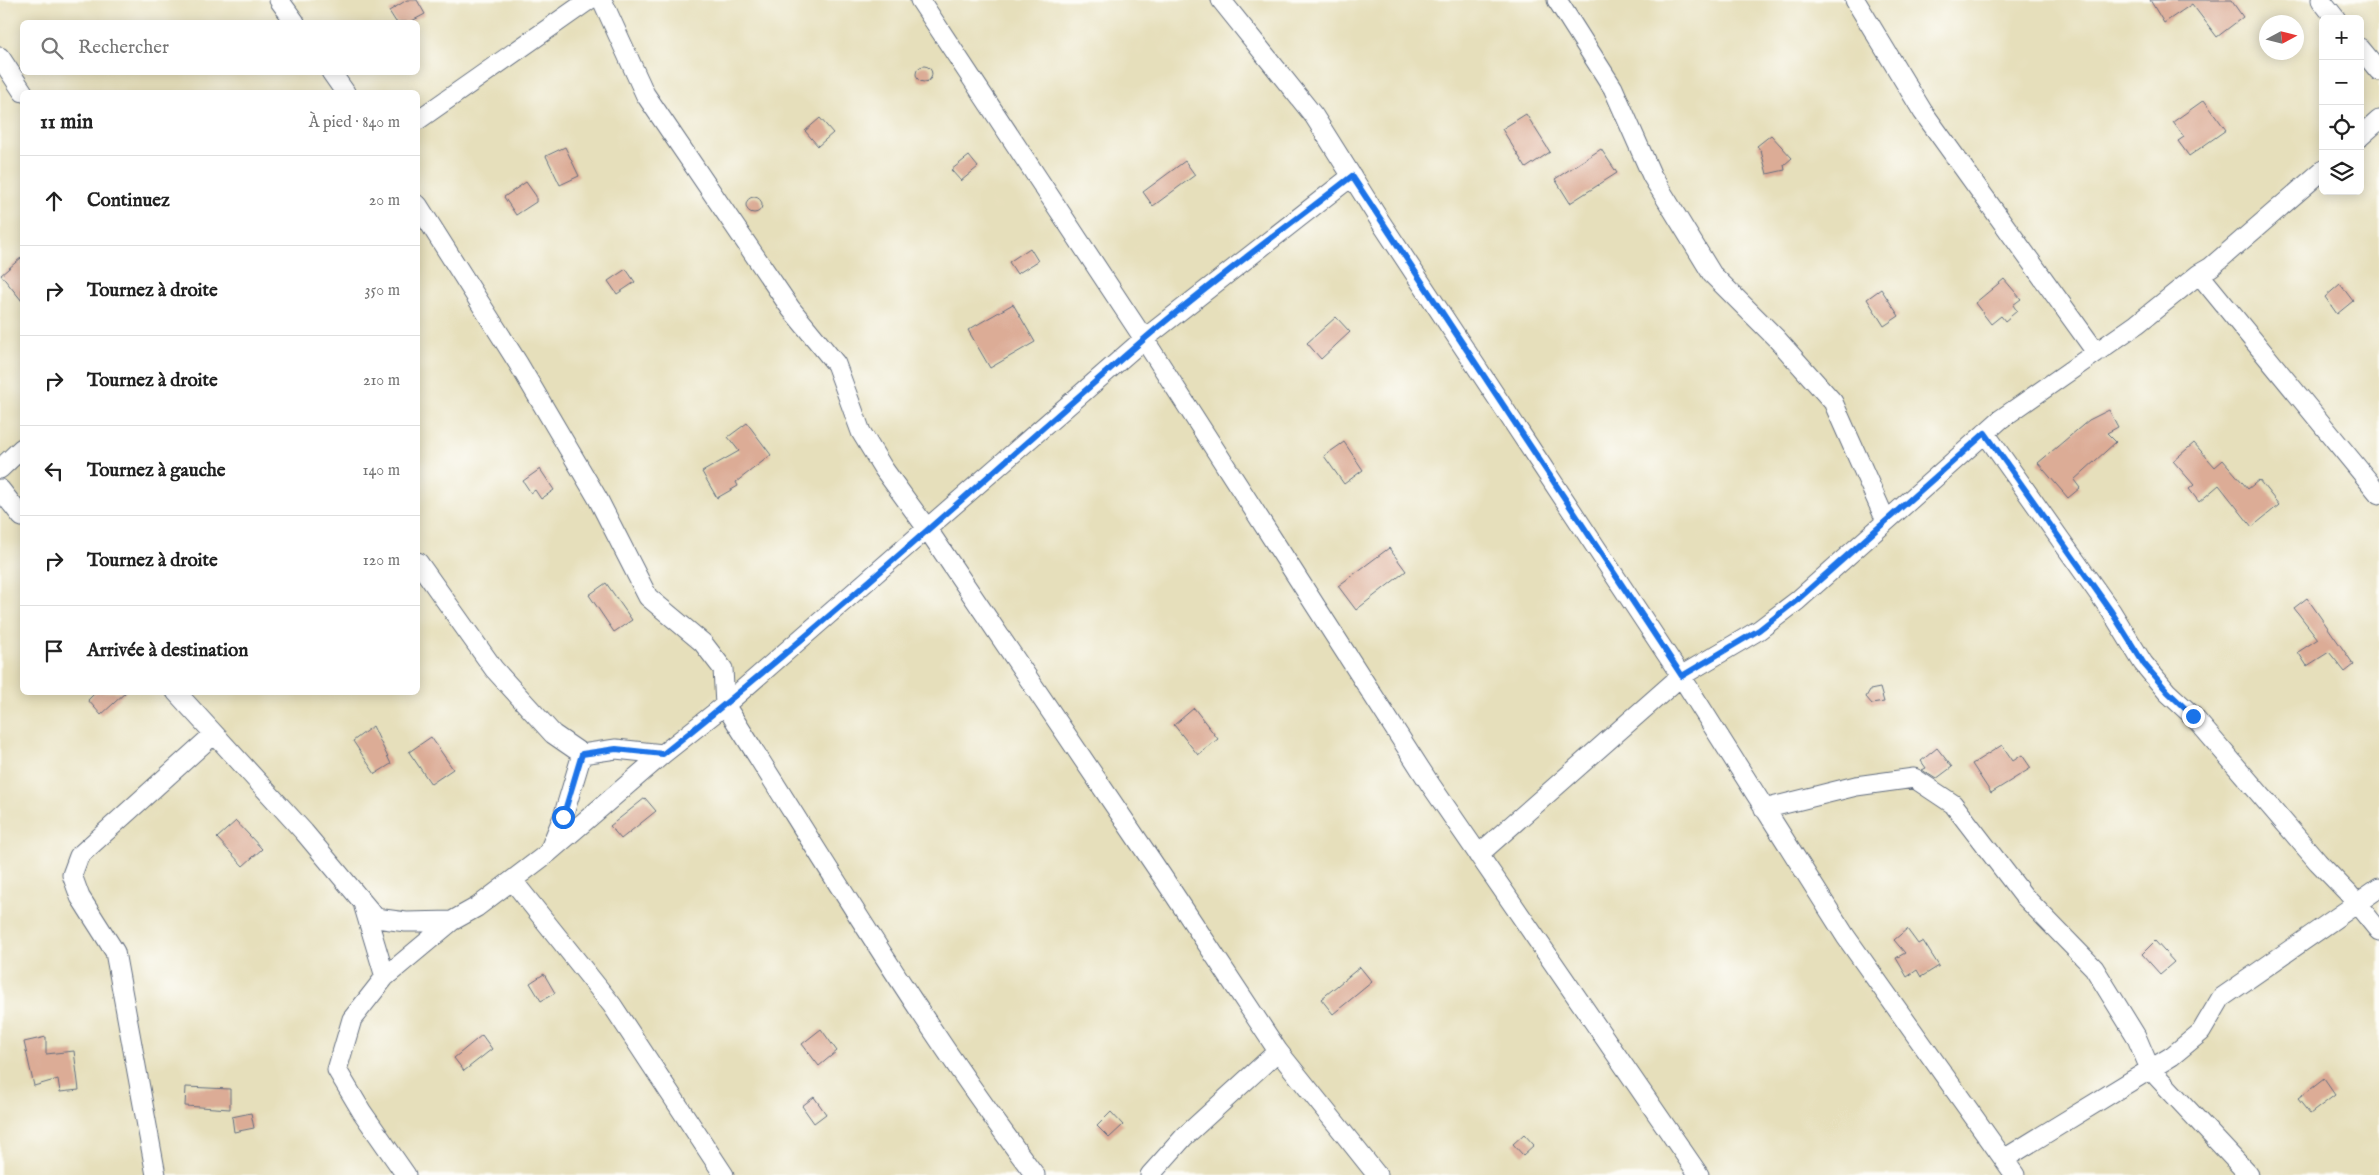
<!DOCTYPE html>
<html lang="fr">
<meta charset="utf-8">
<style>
body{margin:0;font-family:"IM FELL English",serif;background:#f2f2f2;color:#222}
.controls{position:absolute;right:15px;top:15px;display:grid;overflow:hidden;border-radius:8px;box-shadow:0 2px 12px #0003}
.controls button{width:45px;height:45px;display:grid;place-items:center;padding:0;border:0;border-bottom:1px solid #e0e0e0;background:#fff;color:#222;font:25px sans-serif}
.compass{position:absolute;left:2259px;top:15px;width:45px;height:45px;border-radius:50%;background:#fff;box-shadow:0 2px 12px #0003;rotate:83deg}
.stop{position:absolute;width:15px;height:15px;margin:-11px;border:4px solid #1a73e8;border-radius:50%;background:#fff}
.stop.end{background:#1a73e8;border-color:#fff;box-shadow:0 1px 5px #0008}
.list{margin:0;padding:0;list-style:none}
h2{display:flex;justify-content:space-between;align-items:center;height:65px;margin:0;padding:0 20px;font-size:21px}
h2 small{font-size:16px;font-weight:400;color:#767676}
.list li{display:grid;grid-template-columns:32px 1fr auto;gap:15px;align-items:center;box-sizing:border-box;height:90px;padding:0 20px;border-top:1px solid #e0e0e0}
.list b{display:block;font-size:19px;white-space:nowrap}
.list em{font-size:16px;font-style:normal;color:#767676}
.icon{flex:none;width:28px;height:28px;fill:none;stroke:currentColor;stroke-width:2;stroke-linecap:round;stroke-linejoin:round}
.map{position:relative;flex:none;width:2379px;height:1175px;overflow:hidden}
.search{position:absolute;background:#fff;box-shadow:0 2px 12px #0003;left:20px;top:20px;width:400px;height:55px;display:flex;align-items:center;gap:12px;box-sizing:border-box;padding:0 18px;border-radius:8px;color:#767676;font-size:19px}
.panel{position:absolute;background:#fff;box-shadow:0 2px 12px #0003;left:20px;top:90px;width:400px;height:605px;border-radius:8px}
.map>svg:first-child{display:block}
.building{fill:#dcac96}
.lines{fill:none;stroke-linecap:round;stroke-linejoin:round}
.minor-casing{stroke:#626d7f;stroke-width:21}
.minor{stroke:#fff;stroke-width:19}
.route{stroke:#1a73e8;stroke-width:6}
</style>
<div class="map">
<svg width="2379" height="1175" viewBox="0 0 2379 1175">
<rect width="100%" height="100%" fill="#fdfcf7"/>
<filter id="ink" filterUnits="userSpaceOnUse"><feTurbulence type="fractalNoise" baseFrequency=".02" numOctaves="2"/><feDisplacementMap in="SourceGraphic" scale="10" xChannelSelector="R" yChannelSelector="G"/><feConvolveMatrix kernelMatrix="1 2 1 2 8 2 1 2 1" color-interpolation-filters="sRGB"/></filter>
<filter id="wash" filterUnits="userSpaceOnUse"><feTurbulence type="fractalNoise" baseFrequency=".0096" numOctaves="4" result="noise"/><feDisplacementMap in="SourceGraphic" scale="20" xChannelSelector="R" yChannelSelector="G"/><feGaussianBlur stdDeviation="1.12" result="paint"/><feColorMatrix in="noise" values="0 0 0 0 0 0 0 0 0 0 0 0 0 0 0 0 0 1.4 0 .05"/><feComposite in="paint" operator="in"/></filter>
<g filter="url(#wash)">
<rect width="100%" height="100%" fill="#e6dfbb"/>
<g id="blocks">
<!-- building -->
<path class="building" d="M407,0h10l8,14 -15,8h-14l-7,-11z
M2150,0h81l12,17 -26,20 -25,-33 -28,19z
M916 74a8 8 0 1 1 16 0a8 8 0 1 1-16 0Z
M2204,100l22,30 -37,26 -11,-15 6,-4 -11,-15z
M1526,114l24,38 -24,16 -24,-39z
M820,118l13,15 -15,13 -13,-15z
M1771,135l21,23 -8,7 1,5 -18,4 -6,-23 -4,-5z
M565,147l14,29 -19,9 -14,-29z
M1601,149l16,24 -47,30 -15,-24z
M969,156l9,11 -17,14 -10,-11z
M1185,161l10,14 -42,31 -10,-14z
M526,182l10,14v6l-20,13 -12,-18z
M746 205a8 8 0 1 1 16 0a8 8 0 1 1-16 0Z
M1030,248l8,13 -21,13 -8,-12z
M22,257v44l-21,-26z
M626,269l9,13 -18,12 -9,-13z
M2004,279l17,20 -8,6 4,6 -12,10 -4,-5 -10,8 -16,-21z
M2340,284l13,17 -16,13 -12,-17z
M1881,289l18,27 -15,10 -17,-27z
M1013,304l22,38 -45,26 -22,-38z
M1336,317l14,15 -29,27 -14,-16z
M2109,410l9,17 -11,6 9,9 -42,38 6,8 -12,10 -30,-35 51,-43z
M747,423l24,32 -35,27 2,4 -21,12 -15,-26 37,-21 -11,-14z
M1344,442l19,28 -19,14 -20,-28z
M2194,443l21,24 8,-7 25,29 11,-9 20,25 -27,22 -33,-42 -20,17 -10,-13 5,-4 -21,-24z
M540,469l14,21 -13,9 -6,-9 -4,3 -8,-12z
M1389,548l17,23 -50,39 -18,-24z
M606,583l26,37 -18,12 -25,-37z
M2307,598l47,67 -9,7 -16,-20 -22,14 -9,-14 20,-13 -24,-31z
M1880,688l4,14 -12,2 -6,-7 4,-7z
M96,692h30l-25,23 -13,-15z
M1194,708l24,31 -20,16 -24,-30z
M373,726l18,38 -16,10 -22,-33z
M431,737l22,32 -22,15 -22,-32z
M2002,745l11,16 9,-6 9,13 -40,25 -19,-29z
M1937,748l15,19 -16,12 -14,-9 4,-2 -5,-7z
M645,798l11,13 -35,28 -11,-13z
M236,821l26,28 -19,17 -26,-28z
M1907,929l11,15 5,-3 16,25 -18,11 -4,-7 -10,7 -11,-19 9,-5 -11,-13z
M2155,941l19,21 -14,12 -18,-20z
M1360,967l12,15 -39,32 -12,-15z
M544,974l11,19 -14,8 -11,-18z
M821,1029l16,22 -18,15 -17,-22z
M482,1035l10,14 -28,22 -10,-13z
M46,1037v17l28,-3 5,39 -19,2 -2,-13 -24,7 -10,-44z
M2324,1079l11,16 -25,19 -12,-15z
M186,1087l44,2v20l-45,-3z
M814,1097l12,17 -12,9 -12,-17z
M1111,1112l12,13 -14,13 -12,-12z
M251,1113l3,15 -20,4 -2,-15z
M1524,1134l10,11 -11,10 -10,-11z"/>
</g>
</g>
<g filter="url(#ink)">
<use href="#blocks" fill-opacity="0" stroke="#626d7f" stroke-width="1"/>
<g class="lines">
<!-- minor casing -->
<g class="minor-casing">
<path id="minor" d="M279,0l16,22
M602,0l43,94 146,215 45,55 25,68 22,36 45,62 234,346 116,175 99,124
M920,0l224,339 286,445 269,391
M1221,0l93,116 66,105 301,455 165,261 169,238
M1557,0l56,88 39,88 60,98 64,64 57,64 53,119
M1855,0l68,112 173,240
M2321,0l15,19
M2360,48l19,23
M0,57l23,35
M331,72l14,20
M418,120l171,-120
M2360,137l19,-17
M418,205l100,158 80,136 50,98 55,46 20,26 2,36c101,158 197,320 310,470
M2199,274l180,220
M1985,433l126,178 32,52 24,29 26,24 125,146 30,31 31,38
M0,469l22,-21
M0,489l22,28
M418,562l76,107 59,65 29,20 34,-5 47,5
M176,692l128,140 72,86 30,4 46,-1 25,-14 71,-54 115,-99 62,-49 419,-366 208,-163
M1764,809l92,-23 58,-8 39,26 70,91 71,73 42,68 14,33 99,106
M550,849l13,-32 19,-63
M1478,855l203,-179 78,-46 38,-29 204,-182 136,-95 62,-50 12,-7 112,-97
M513,881l99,124 112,170
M364,907l21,70
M2004,1159l168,-103 29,-24 20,-34 158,-110
M156,1175l-41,-223 -35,-55 -8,-22 7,-19 135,-122
M406,1175l-44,-63 -25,-42 15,-51 33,-42 67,-56
M1150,1175l34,-38 94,-86"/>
</g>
<!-- minor -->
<use href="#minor" class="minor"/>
</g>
</g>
<g class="lines" filter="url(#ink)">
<!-- route -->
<path class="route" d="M563,817l19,-63 34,-5 47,5c165,-131 320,-275 479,-413 67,-58 140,-110 210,-165l330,500 77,-46 37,-29 189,-168 126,178 33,53 24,28 25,24"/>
</g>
</svg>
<div class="controls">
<button>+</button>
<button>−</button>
<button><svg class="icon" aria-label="locate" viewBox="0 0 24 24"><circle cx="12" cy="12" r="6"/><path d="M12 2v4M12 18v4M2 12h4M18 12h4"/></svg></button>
<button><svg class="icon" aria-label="layers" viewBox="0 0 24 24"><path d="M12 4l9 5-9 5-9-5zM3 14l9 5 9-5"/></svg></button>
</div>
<svg class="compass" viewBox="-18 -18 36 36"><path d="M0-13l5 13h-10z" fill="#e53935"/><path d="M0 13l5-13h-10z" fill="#767676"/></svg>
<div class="stop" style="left:563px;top:817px"></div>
<div class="stop end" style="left:2193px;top:716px"></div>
<div class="search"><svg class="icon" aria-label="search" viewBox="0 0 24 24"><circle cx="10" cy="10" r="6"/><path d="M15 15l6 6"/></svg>Rechercher</div>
<section class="panel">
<h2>11 min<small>À pied · 840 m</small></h2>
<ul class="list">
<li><svg class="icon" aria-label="ahead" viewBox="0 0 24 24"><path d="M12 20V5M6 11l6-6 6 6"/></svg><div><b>Continuez</b></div><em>20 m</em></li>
<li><svg class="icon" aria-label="right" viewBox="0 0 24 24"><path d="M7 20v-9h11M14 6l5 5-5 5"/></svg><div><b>Tournez à droite</b></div><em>350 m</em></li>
<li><svg class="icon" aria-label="right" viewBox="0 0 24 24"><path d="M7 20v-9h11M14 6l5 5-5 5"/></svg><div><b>Tournez à droite</b></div><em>210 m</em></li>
<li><svg class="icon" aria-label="left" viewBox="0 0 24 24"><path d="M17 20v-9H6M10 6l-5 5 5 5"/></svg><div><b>Tournez à gauche</b></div><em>140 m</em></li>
<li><svg class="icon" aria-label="right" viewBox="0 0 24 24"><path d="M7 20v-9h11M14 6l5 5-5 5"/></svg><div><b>Tournez à droite</b></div><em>120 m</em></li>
<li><svg class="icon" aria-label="arrive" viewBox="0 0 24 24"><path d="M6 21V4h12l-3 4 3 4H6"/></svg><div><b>Arrivée à destination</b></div></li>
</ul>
</section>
</div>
